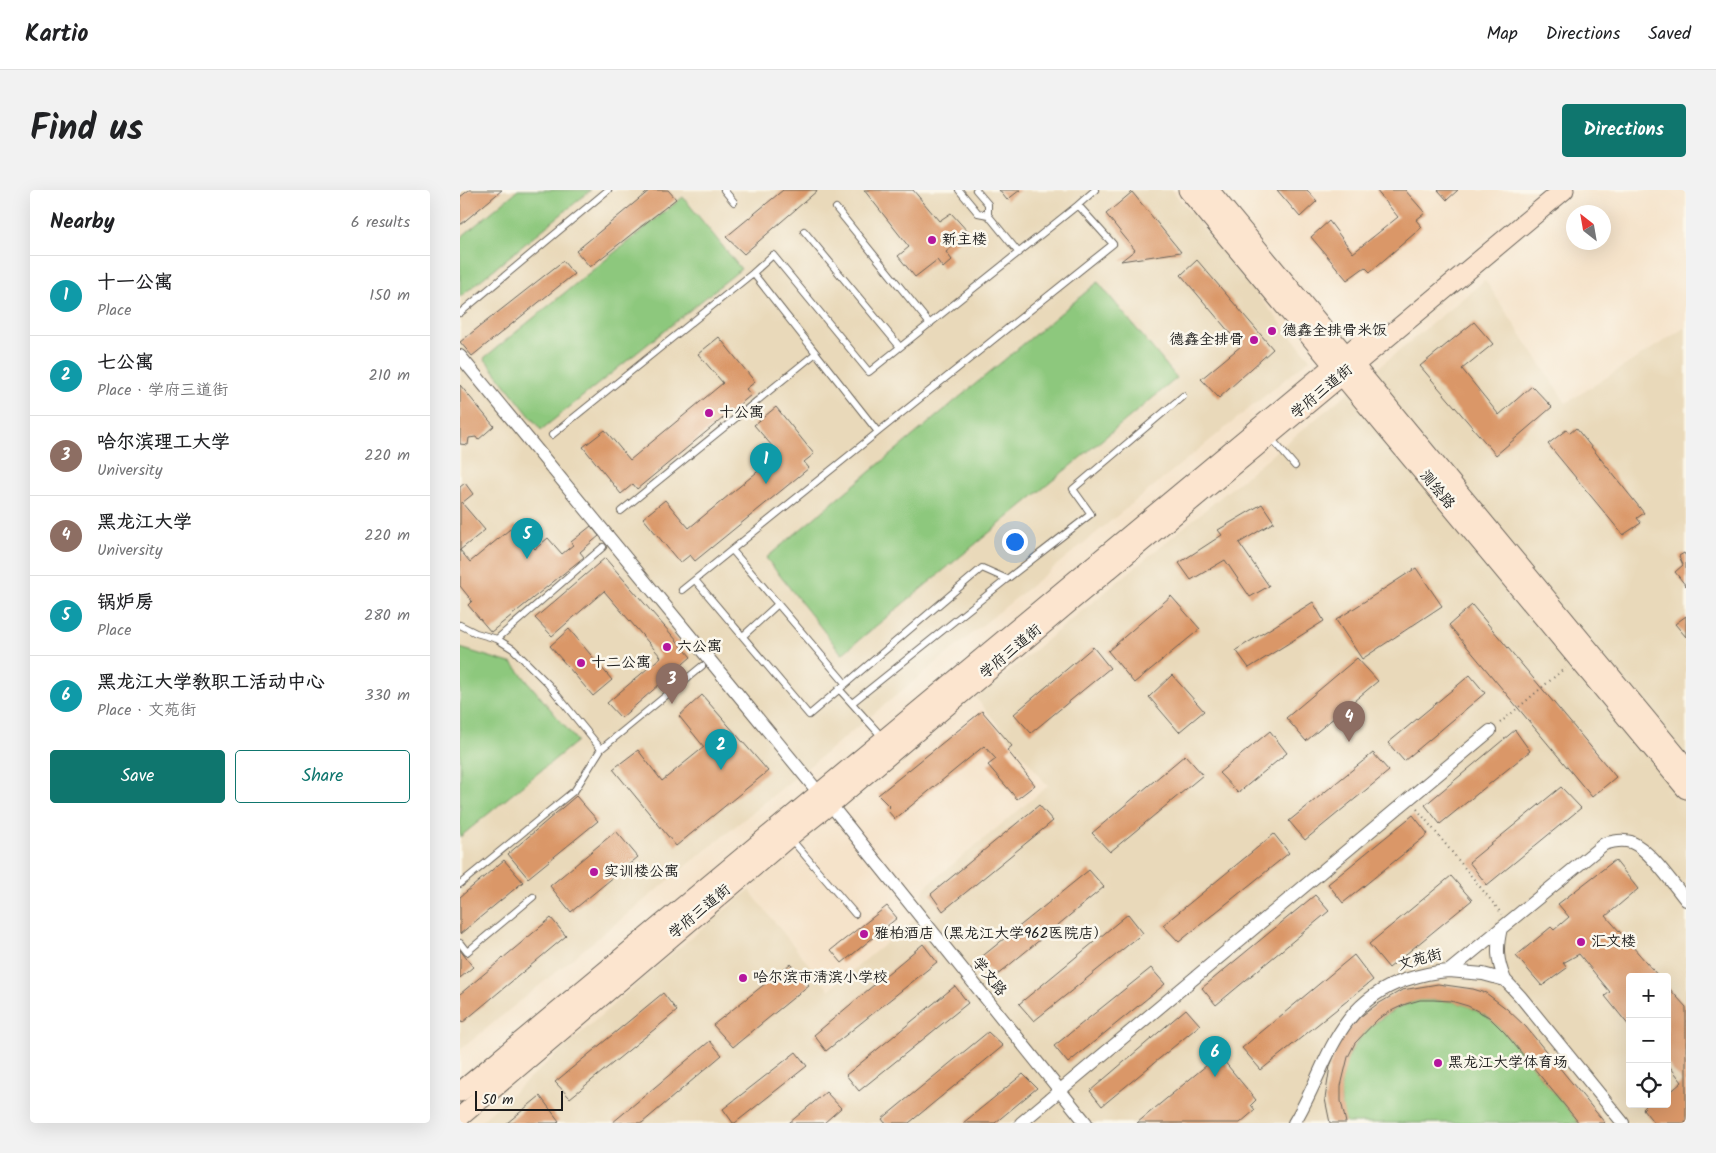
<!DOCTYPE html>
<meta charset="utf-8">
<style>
body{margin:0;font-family:Kalam,"LXGW WenKai TC",sans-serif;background:#f2f2f2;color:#202124}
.controls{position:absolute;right:15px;bottom:15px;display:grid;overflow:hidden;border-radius:5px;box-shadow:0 5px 20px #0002}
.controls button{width:45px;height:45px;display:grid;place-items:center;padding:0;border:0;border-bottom:1px solid #e0e0e0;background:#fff;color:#202124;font:25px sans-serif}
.compass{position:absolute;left:1106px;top:15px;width:45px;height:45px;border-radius:50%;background:#fff;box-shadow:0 5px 20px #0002;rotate:329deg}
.scale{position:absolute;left:15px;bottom:12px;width:88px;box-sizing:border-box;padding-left:5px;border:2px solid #1c1c1c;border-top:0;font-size:14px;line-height:18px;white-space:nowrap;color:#1c1c1c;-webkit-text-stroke:4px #fbf7ec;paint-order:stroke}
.you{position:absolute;left:554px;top:351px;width:18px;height:18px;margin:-12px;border:4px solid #fff;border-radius:50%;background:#1a73e8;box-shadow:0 0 0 8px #1a73e833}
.badge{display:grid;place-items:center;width:32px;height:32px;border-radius:50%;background:#0f766e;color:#fff;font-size:16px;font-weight:700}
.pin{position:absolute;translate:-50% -41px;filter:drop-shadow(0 1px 2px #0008)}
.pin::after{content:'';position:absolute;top:26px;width:18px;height:15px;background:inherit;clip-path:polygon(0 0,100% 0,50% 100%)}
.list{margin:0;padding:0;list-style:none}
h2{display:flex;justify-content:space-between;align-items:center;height:65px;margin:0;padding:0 20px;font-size:21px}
h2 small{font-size:16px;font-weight:400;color:#757577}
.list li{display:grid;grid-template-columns:32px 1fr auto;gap:15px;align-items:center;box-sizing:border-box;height:80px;padding:0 20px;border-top:1px solid #e0e0e0}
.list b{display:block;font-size:19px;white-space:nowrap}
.list p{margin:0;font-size:16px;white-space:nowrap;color:#757577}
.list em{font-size:16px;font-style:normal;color:#757577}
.actions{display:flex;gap:10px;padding:15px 20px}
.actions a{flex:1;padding:11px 0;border:1px solid #0f766e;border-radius:5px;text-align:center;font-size:18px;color:#0f766e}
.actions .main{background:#0f766e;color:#fff}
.icon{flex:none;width:28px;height:28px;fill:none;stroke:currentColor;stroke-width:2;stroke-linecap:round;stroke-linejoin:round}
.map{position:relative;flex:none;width:1226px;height:933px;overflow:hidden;border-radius:5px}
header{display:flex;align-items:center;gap:30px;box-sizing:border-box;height:70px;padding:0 25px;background:#fff;border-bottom:1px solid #e0e0e0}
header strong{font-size:24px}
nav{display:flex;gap:28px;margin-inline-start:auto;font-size:18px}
.intro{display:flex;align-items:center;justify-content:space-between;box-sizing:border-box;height:120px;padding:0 30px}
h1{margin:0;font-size:35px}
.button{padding:12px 22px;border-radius:5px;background:#0f766e;color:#fff;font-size:18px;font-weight:700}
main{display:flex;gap:30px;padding:0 30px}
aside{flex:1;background:#fff;border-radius:5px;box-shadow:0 5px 20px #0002}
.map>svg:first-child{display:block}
.built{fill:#e9d9ba;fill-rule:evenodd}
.green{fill:#8dc87d;stroke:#54724c}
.building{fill:#da9767}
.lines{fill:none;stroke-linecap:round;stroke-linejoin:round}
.lane-casing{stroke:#686259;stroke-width:8}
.street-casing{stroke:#686259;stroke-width:14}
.secondary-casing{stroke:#686259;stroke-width:21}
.path{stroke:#686259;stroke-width:2;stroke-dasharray:1 4;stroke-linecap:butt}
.lane{stroke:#fff;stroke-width:6}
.street{stroke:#fff;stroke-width:12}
.secondary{stroke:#fce5cf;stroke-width:19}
.poi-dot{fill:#b5179e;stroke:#fbf7ec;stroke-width:2}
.labels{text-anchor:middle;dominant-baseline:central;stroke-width:5;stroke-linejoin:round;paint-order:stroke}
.poi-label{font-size:15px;fill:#1c1c1c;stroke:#fbf7ec;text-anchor:start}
.street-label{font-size:15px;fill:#1c1c1c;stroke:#fbf7ec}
</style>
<header>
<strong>Kartio</strong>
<nav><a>Map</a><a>Directions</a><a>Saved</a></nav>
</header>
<div class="intro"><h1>Find us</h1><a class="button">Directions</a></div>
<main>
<aside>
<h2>Nearby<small>6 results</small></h2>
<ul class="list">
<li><span class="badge" style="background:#0f9aa8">1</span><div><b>十一公寓</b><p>Place</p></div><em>150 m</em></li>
<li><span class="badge" style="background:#0f9aa8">2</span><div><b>七公寓</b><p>Place · 学府三道街</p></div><em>210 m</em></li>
<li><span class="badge" style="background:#8d6e63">3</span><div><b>哈尔滨理工大学</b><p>University</p></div><em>220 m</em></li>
<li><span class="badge" style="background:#8d6e63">4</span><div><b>黑龙江大学</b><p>University</p></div><em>220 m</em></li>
<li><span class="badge" style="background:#0f9aa8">5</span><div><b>锅炉房</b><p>Place</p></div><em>280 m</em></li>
<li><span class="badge" style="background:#0f9aa8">6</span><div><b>黑龙江大学教职工活动中心</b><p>Place · 文苑街</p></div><em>330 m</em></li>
</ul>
<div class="actions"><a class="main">Save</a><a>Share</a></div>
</aside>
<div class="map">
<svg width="1226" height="933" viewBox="0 0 1226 933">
<rect width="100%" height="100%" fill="#fbf7ec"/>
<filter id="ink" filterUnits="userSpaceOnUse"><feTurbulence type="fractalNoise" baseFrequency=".02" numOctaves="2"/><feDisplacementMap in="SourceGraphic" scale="10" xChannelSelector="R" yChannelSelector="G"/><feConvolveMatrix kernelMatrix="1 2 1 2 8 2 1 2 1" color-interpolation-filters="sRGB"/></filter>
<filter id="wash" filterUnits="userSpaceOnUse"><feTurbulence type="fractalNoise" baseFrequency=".0096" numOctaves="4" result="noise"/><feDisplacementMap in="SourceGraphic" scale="20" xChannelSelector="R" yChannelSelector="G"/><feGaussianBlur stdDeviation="1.12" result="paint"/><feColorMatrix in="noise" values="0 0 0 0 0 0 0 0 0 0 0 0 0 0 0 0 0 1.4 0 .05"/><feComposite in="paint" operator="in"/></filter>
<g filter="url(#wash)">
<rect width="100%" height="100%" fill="#f5e3ca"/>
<!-- built -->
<path class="built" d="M0,0h712l138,169 -850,691z
M1025,90l81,123 120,-76v796h-1207l178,-157 92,-76 80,100 86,-71 10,-32 123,-101 -72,-88zM1170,787h37v127h-37z"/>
<!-- green -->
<path class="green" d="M58,0h73l-131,107v-59z
M223,7l58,72 -200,161 -57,-72z
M638,92l79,96 -335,276 -76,-96z
M0,458l53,16 64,77 -117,96z
M960,810l31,1 17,5 21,12 16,15 74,90h-233c-20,-58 19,-108 74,-123z"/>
<g id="blocks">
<!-- building -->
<path class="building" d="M9,0h33l-42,35v-28z
M190,0h18l8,9 -86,68 -14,-16z
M323,0h35l-74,64 -18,-17z
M404,0h49l26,31 12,-8 18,20 -23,19 6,8 -9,8 -6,-8 -22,17 -17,-21 11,-9z
M539,0h21l-13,10z
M817,0h30l10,11 -17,16z
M916,0h29l20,23 -9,7 6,7 -52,45 -5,-5 -18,13 -36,-43 18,-16 24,32 45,-36z
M978,0h20l-11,10z
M672,2l49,60 -60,9 14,-11 -29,-36z
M737,70l76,89 -54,49 -18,-19 40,-33 -60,-71z
M103,71l11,13 -102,82 -12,-14z
M1014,132l19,22 -31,25 37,46 33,-29 20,21 -56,48 -76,-89z
M259,147l36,45 -9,7 5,6 -114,94 -4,-5 -12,10 -38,-47 22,-17 25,30 93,-77 -25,-29z
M0,195l34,41 -16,14 -2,-3 -7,1 -1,7 -8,-1z
M316,217l38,47 -10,8 5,6 -114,93 -5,-6 -10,8 -37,-45 22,-18 24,28 90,-74 -25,-29z
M1116,238l68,85 -7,5 4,5 -18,12 -75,-91 18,-14 4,3z
M5,293l8,11 -11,9 23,27 -25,20 10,12 45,-37 20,24 13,-11 14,16 11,-9 -2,-3 20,-16 8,10 -19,16 4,5 -93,75 -23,-27 4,-4 -12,-15v-99z
M802,314l12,18 -35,21 30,43 -19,11 -25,-37 -34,20 -12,-17 43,-28 -4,-5z
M1224,363l2,3v30l-11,-14 8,-7 -4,-9z
M145,368l86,99 -70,61 -14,-15 54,-46 -57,-66 -52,45 -17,-18z
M956,378l26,38 -80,53 -26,-39z
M711,406l29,33 -66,54 -26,-32z
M853,412l11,19 -75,47 -13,-18z
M1012,415l144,172 -24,20 -143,-172z
M1226,426v21l-11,-13z
M109,439l43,51 -19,16 -43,-50z
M633,457l17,21 -79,65 -17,-19z
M897,468l21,23 -72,60 -20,-23z
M712,485l32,36 -25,21 -30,-35z
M1010,485l15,18 -81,68 -16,-18z
M242,505l66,76 -92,75 -63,-77 25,-19 24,31 42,-34 -25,-31z
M522,521l30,35 -5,4 28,35 -18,14 -29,-34 8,-6 -12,-13 -89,73 -8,-9 3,-3 -12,-12z
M1055,540l15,21 -90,73 -15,-19z
M810,541l17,22 -49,40 -19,-20z
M913,563l16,18 -84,69 -16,-19z
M725,565l18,20 -93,77 -18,-19z
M1101,597l20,21 -94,77 -18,-23z
M116,606l22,25 -70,57 -20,-24z
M579,615l14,16 -110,90 -12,-17z
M953,625l15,19 -85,69 -15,-19z
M156,641l22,26 -67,55 -21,-26z
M814,644l15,19 -110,89 -16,-17z
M44,670l19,22 -63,52v-37z
M1155,670l23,29 -32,27 53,61h-29v50l-25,-31 5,-4 -31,-38 -16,9 4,5 -25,18 -26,-30 35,-29 3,3 15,-13 -11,-13z
M629,680l15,17 -108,89 -17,-17z
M991,686l21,24 -83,68 -20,-24z
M855,705l14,16 -113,94 -14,-17z
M427,716l10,12 -55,45 -11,-13z
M668,724l15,19 -109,88 -15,-17z
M91,728l15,18 -104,87 -2,-3v-26z
M463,754l14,18 -111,89 -12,-16z
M0,760l13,17 -13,11z
M894,765l19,25 -112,90 -19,-22z
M330,774l19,21 -76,62 -20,-22z
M691,778l14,16 -97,79 -14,-17z
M978,794l35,5 13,4 21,16 19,18 79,96h-26l-74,-90 -16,-16 -21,-11 -17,-5 -18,-1h-13l-14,4 -13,6 -15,9 -23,24 -7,14 -7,29v15l5,22h-16l-5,-24 5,-33 10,-24 10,-14 10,-11 16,-12 26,-15z
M495,796l13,17 -109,88 -13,-16z
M1207,796l19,21v116h-32l-11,-14 5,-5h19v-9l15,-13 -15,-19z
M203,803l14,18 -107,87 -15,-16z
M726,819l14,16 -98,81 -12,-15z
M528,842l15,14 -94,77h-24l-3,-4z
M250,851l12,14 -80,68h-30z
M336,862l11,14 -72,57h-2l-10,-14z
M759,865l37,45 -5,5 4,5 -15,13h-103z
M563,884l14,14 -42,35h-32z
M366,902l15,16 -17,15h-35z
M80,906l19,25 -2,2h-50z"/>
</g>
</g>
<g filter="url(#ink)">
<use href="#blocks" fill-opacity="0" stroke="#686259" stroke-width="1"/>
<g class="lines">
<!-- lane casing -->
<g class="lane-casing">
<path id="lane" d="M264,0l10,12
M499,0l19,23 10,2 31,38
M516,0l12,14v11
M376,18l94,116
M344,41l96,116
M293,83l20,-18 96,117 209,-167
M0,123l148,-123
M92,245l201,-162 125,159 235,-188 -35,-39 17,-15
M810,247l25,29
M161,321l195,-158
M272,360l113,133
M235,390l114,135 173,-147 25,11 84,-65 -18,-25 110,-93
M222,400l196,-158
M0,435l16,8 21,6 16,10 35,35 53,65 101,-83
M283,446l35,-32
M37,449l106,-92
M379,499l44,49
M392,513l155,-124
M330,648l65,76
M0,694l115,-94 26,-41
M0,753l7,9 66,-55"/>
</g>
<!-- street casing -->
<g class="street-casing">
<path id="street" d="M0,166l359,437
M370,614l256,319
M1041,738c-5,21 -4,32 4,52
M989,781l34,3 22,6 15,16 103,127
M561,933l469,-392
M834,933c34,-56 40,-119 111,-143 15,-5 28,-8 44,-9l155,-127c9,-3 18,-5 27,-2 18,7 42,42 55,58"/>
</g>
<!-- secondary casing -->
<g class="secondary-casing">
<path id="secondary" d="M728,0l498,599
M749,0l477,577
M0,902l903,-751
M0,927l329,-280 49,-39 232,-196 494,-412"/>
</g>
<!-- path -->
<path class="path" d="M1040,533l65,-55
M957,619l85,105"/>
<!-- lane -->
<use href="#lane" class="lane"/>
<!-- street -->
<use href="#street" class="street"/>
<!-- secondary -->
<use href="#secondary" class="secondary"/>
</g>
</g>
<!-- markers -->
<g class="poi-dot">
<circle cx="472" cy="50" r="5"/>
<circle cx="812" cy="141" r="5"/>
<circle cx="794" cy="150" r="5"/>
<circle cx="249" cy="223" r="5"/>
<circle cx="207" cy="457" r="5"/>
<circle cx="121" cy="473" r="5"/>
<circle cx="134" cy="682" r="5"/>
<circle cx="404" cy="744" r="5"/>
<circle cx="1121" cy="752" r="5"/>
<circle cx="283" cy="788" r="5"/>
<circle cx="978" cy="873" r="5"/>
</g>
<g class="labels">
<!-- poi labels -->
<g class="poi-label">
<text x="482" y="50">新主楼</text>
<text x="822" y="141">德鑫全排骨米饭</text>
<text x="784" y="150" text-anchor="end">德鑫全排骨</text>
<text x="259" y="223">十公寓</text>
<text x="217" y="457">六公寓</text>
<text x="131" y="473">十二公寓</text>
<text x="144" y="682">实训楼公寓</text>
<text x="414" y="744">雅柏酒店（黑龙江大学962医院店）</text>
<text x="1131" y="752">汇文楼</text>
<text x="293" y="788">哈尔滨市清滨小学校</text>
<text x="988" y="873">黑龙江大学体育场</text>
</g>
<!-- street labels -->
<g class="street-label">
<text transform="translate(862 202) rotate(-40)">学府三道街</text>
<text transform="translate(977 300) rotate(50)">测绘路</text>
<text transform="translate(551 462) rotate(-40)">学府三道街</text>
<text transform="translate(240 722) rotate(-40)">学府三道街</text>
<text transform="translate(960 770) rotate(-15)">文苑街</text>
<text transform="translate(529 787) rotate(51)">学文路</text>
</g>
</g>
</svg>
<div class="controls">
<button>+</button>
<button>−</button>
<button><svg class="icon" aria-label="locate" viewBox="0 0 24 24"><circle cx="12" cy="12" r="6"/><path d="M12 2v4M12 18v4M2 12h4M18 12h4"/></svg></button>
</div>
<svg class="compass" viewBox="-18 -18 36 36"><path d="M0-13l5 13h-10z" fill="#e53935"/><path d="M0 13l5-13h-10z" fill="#757577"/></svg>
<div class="scale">50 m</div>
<div class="you"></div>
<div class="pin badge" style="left:306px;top:294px;background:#0f9aa8">1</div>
<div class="pin badge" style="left:261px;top:580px;background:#0f9aa8">2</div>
<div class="pin badge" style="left:212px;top:514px;background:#8d6e63">3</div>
<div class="pin badge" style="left:889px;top:552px;background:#8d6e63">4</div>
<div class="pin badge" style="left:67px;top:369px;background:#0f9aa8">5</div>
<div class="pin badge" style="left:755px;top:887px;background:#0f9aa8">6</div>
</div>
</main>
